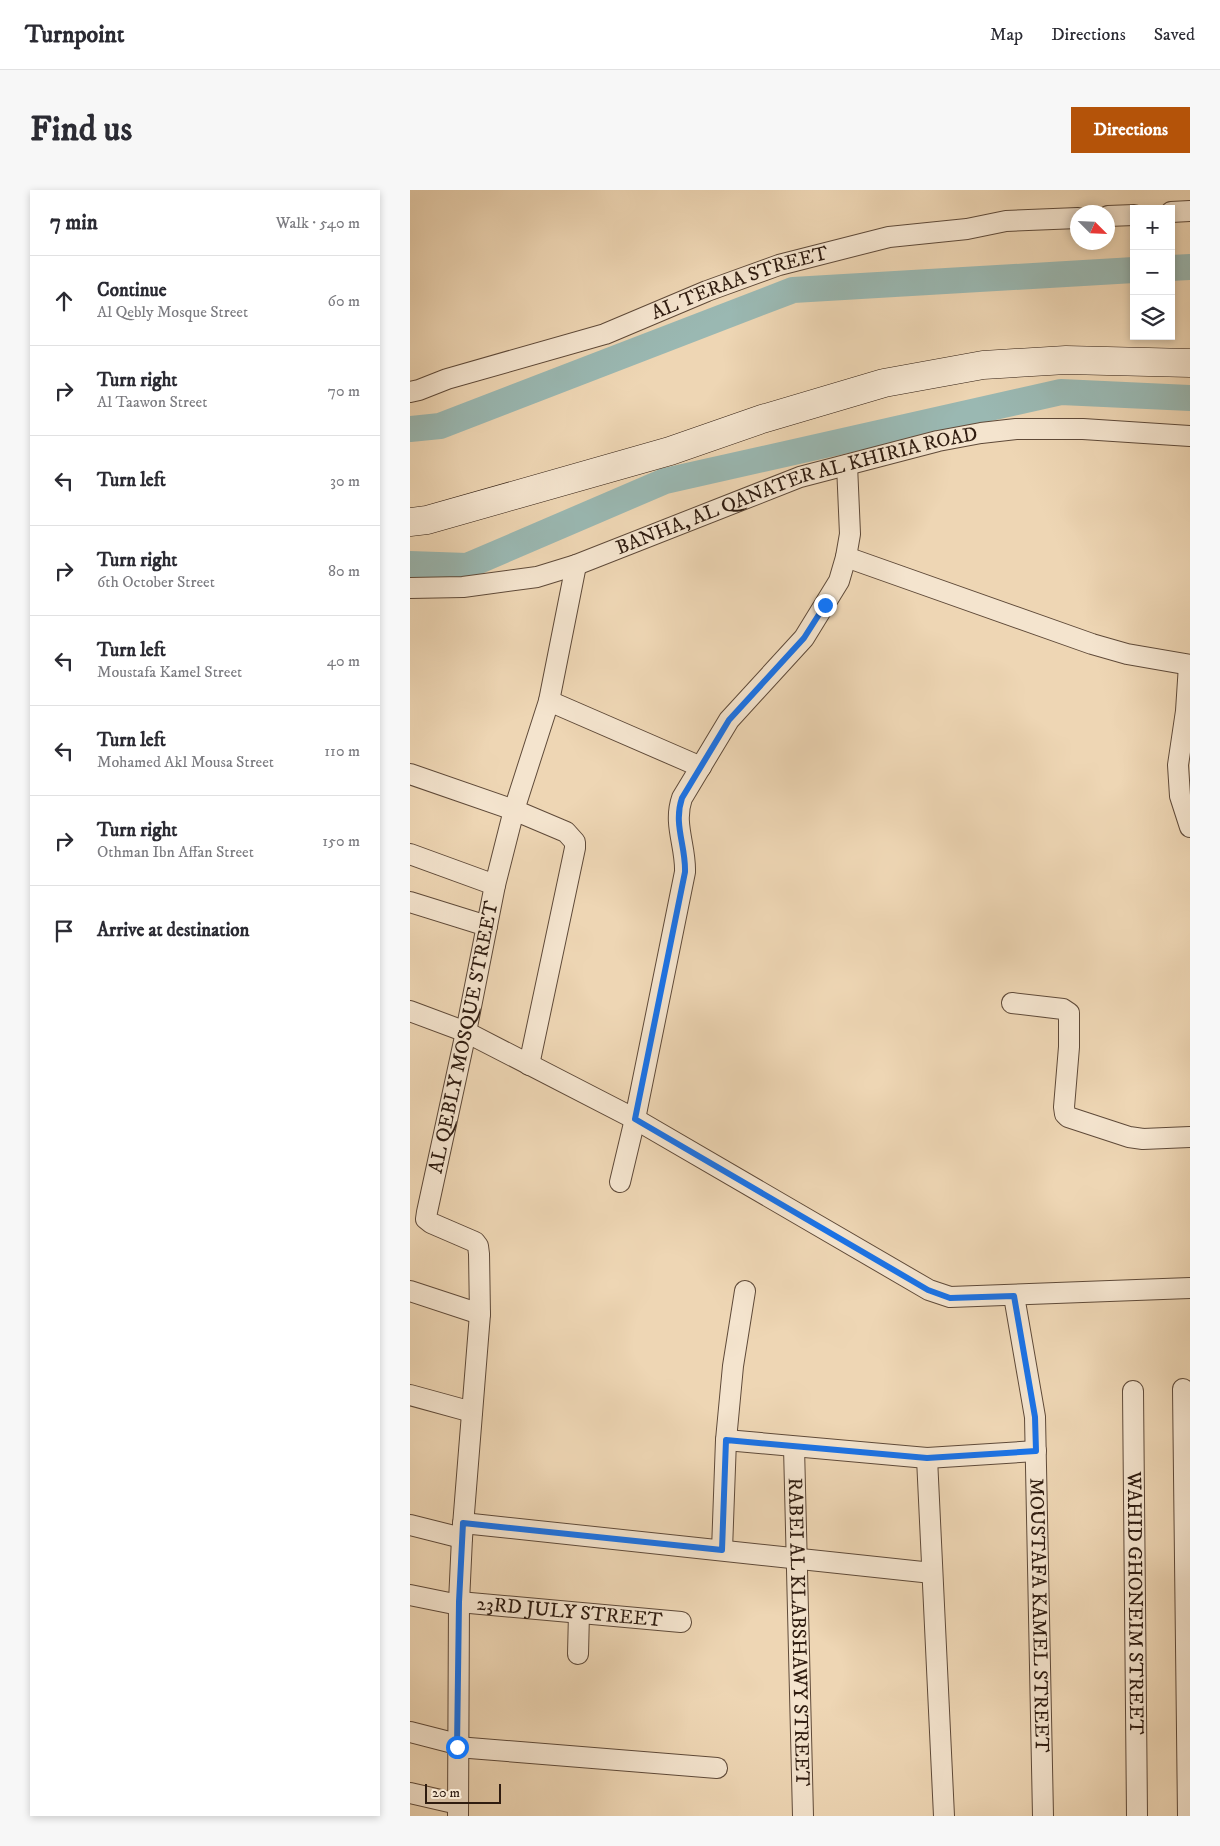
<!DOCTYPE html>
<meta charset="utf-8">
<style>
body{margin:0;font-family:"IM FELL DW Pica",serif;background:#f7f7f7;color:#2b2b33}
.controls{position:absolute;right:15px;top:15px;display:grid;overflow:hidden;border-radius:0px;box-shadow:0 2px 8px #0003}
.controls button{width:45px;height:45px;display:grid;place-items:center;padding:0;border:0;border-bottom:1px solid #e1e1e2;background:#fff;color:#2b2b33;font:25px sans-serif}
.compass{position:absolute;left:660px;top:15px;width:45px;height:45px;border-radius:50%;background:#fff;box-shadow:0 2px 8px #0003;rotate:114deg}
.scale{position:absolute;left:15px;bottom:12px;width:76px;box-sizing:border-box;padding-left:5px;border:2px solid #2f1c10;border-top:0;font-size:14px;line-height:18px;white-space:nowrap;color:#2f1c10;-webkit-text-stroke:4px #f4e4ce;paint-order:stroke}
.stop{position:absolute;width:15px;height:15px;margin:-11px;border:4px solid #1a73e8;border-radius:50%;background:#fff}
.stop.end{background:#1a73e8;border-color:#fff;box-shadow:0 1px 5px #0008}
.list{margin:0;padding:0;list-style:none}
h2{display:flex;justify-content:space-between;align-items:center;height:65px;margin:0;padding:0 20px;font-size:21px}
h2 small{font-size:16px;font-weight:400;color:#7c7c81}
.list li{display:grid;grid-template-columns:32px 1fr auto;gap:15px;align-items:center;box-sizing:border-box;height:90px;padding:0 20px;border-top:1px solid #e1e1e2}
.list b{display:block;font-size:19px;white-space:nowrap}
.list p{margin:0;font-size:16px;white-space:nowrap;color:#7c7c81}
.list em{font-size:16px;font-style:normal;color:#7c7c81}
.icon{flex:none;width:28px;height:28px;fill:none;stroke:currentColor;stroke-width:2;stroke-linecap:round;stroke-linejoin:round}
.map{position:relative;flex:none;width:780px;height:1626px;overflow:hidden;border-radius:0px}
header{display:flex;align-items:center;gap:30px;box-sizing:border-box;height:70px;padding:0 25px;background:#fff;border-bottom:1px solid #e1e1e2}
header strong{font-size:24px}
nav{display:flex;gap:28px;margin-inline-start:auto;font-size:18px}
.intro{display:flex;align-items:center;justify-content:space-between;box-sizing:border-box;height:120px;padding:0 30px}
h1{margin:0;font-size:35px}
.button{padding:12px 22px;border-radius:0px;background:#b45309;color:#fff;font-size:18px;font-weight:700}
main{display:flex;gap:30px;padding:0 30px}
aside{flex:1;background:#fff;border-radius:0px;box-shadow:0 2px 8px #0003}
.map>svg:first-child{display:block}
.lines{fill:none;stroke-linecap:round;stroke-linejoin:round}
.canal{stroke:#9ab8b2;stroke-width:26}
.street-casing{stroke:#5f4a39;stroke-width:22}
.secondary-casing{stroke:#2f1c10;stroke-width:29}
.street{stroke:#f4e4ce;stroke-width:20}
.secondary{stroke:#f4e4ce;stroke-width:28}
.route{stroke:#1a73e8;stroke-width:6}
.labels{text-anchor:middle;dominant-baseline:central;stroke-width:5;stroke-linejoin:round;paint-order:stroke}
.street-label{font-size:20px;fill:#2f1c10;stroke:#f4e4ce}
</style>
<header>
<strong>Turnpoint</strong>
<nav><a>Map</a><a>Directions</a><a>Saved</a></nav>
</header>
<div class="intro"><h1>Find us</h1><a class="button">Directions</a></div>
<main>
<aside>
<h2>7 min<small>Walk · 540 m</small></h2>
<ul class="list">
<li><svg class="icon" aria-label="ahead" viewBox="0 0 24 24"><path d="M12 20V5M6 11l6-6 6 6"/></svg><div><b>Continue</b><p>Al Qebly Mosque Street</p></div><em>60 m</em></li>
<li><svg class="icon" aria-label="right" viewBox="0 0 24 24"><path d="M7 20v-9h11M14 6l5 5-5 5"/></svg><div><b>Turn right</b><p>Al Taawon Street</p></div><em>70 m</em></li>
<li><svg class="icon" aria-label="left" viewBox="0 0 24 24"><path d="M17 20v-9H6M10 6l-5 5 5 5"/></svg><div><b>Turn left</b></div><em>30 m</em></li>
<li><svg class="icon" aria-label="right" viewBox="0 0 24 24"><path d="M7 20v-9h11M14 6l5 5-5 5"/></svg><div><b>Turn right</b><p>6th October Street</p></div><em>80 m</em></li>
<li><svg class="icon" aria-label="left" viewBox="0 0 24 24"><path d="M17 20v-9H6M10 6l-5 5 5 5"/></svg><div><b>Turn left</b><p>Moustafa Kamel Street</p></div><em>40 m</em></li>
<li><svg class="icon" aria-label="left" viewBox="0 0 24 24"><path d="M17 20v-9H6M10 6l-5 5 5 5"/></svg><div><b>Turn left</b><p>Mohamed Akl Mousa Street</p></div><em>110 m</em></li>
<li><svg class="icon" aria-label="right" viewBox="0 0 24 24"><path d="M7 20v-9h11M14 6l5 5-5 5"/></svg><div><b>Turn right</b><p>Othman Ibn Affan Street</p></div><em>150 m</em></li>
<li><svg class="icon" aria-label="arrive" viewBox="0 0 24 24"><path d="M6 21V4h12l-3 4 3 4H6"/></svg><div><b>Arrive at destination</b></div></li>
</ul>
</aside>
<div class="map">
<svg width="780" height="1626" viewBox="0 0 780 1626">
<rect width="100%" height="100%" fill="#eed6b4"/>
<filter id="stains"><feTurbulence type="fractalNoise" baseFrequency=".004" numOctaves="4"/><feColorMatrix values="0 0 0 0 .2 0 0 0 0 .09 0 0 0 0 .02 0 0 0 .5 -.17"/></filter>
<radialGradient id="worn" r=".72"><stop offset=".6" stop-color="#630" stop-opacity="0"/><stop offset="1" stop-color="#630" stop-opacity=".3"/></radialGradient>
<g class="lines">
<!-- canal -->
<path class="canal" d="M761,78l19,-1
M0,239l30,-3 353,-136 341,-20
M0,374l57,2 198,-85 396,-89 129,6"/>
<!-- street casing -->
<g class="street-casing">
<g id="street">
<path d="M761,22l19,-1"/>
<path d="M698,26l26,-1"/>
<path id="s1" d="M0,202l9,-2 28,-11 158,-45 102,-43 72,-26 110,-28 78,-8 39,-8 72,-3"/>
<path d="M436,367l246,87 35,10 63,11"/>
<path id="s2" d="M0,398l53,-1 74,-10 39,-12 224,-88 138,-36 43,-8 35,-4h67l107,7"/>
<path d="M779,475l-3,46 -8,54 2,31 10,31"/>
<path d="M139,511l152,66"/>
<path d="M0,584l104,36 52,22 9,10v6l-46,217"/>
<path d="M0,664l85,31"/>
<path d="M0,712l77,24"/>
<path d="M602,813l51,6 6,4v34l-5,60 1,7 3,3 61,20 14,2 47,-2"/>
<path d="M0,821l56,21 169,87 294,171 21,7 240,-9"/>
<path d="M210,992l15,-63 50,-247c1,-26 -12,-48 -3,-74l47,-78 75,-82 35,-57 7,-24 4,-23 -3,-69"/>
<path d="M0,1101l70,23"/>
<path id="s3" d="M604,1106l21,121 8,399"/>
<path d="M773,1199l5,427"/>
<path id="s4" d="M723,1201l4,425"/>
<path d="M0,1205l62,17"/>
<path d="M316,1250l201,18 109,-7"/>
<path id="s5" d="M384,1257l9,369"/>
<path d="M517,1268l17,358"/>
<path d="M53,1333l469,50"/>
<path d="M0,1335l52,13"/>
<path d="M312,1360l4,-110 7,-74 12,-75"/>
<path d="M0,1405l49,10"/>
<path id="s6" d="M49,1412l222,20"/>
<path d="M168,1464l1,-41"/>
<path d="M0,1542l47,12"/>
<path d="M47,1557l260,21"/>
<path d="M0,1603l48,11"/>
<path id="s7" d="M48,1626l1,-214 3,-64 18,-224 -1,-60 -1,-8 -3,-4 -44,-19 -5,-4 1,-7 39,-180 29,-147 19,-75 35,-109 27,-136"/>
</g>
</g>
<!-- secondary casing -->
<g class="secondary-casing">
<path id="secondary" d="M0,332l17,-2 243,-69 92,-32 122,-36 99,-18 83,-5 124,3"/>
</g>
<!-- street -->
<use href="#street" class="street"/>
<!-- secondary -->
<use href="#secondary" class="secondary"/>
</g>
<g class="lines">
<!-- route -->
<path class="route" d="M47,1557l2,-145 4,-79 259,27 4,-110 201,18 109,-7 -1,-34 -21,-121 -64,2 -22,-8 -293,-171 50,-247c1,-26 -12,-48 -3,-74l47,-78 75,-82 21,-33"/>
</g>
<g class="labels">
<!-- street labels -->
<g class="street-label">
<text stroke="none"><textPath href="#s1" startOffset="348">AL TERAA STREET</textPath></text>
<text stroke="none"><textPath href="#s2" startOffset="402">BANHA, AL QANATER AL KHIRIA ROAD</textPath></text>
<text stroke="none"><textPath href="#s7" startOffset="816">AL QEBLY MOSQUE STREET</textPath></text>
<text stroke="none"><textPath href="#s4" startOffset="212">WAHID GHONEIM STREET</textPath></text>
<text stroke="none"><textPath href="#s6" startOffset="111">23RD JULY STREET</textPath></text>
<text stroke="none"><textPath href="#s3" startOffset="321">MOUSTAFA KAMEL STREET</textPath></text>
<text stroke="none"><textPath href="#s5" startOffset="185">RABEI AL KLABSHAWY STREET</textPath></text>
</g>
</g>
<rect width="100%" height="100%" filter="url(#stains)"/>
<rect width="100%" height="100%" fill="url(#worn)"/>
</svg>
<div class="controls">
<button>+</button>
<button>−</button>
<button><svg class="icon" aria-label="layers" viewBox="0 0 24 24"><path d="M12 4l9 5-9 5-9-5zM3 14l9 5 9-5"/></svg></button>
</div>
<svg class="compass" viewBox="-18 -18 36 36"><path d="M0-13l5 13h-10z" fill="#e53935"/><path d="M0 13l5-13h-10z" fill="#7c7c81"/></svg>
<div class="scale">20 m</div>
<div class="stop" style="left:47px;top:1557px"></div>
<div class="stop end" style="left:415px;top:415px"></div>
</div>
</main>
